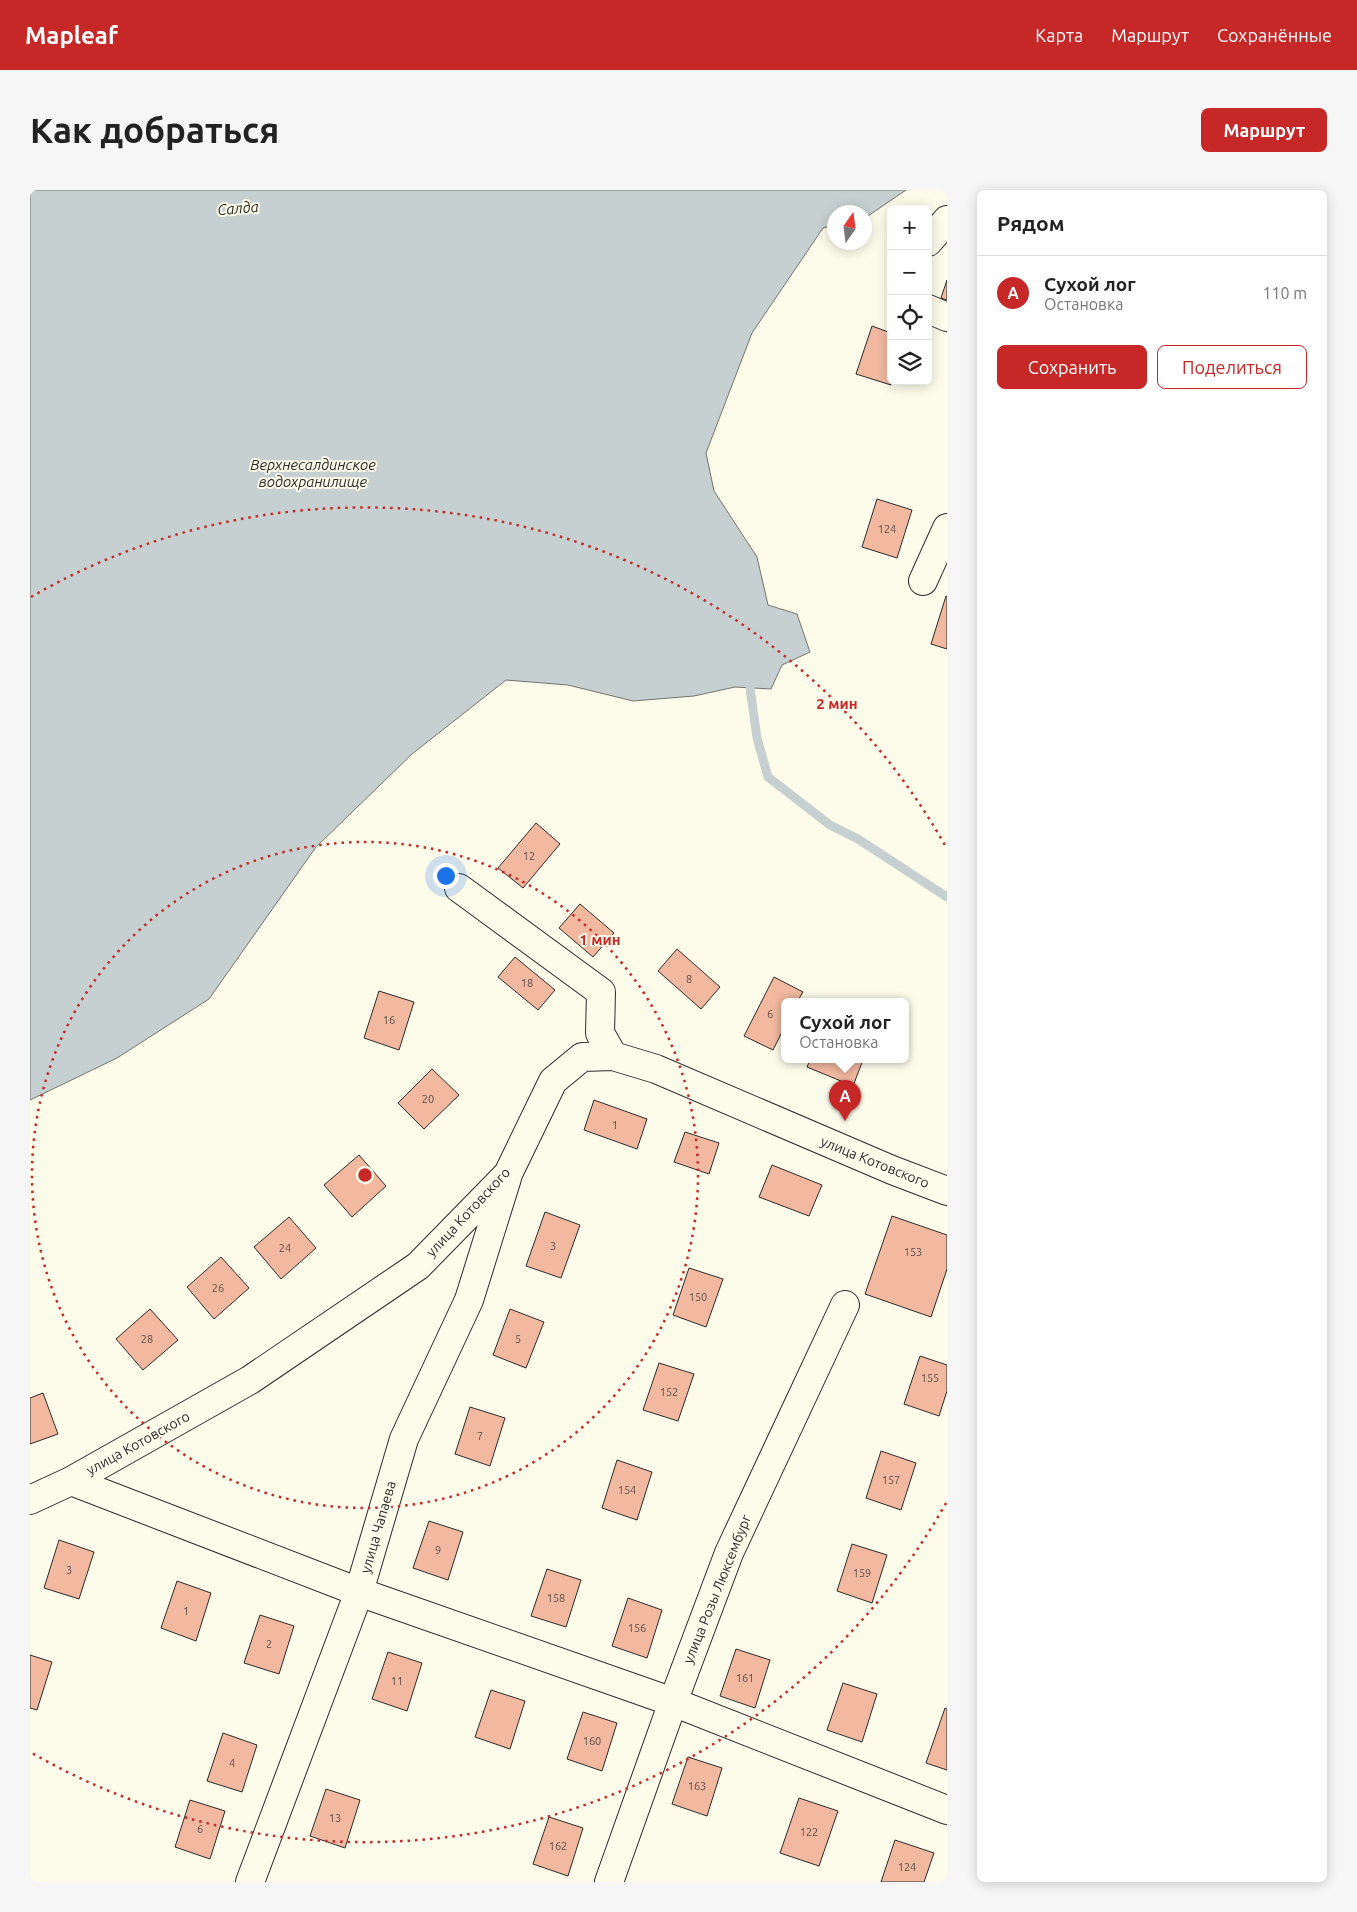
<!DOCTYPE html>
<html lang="ru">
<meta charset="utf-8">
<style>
body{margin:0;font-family:Ubuntu,sans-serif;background:#f6f6f6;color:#222}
.controls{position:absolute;right:15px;top:15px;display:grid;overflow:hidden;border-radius:8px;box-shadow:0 2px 12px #0003}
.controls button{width:45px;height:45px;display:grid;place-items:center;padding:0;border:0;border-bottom:1px solid #e0e0e0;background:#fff;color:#222;font:25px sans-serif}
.compass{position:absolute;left:797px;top:15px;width:45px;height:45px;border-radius:50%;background:#fff;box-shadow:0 2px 12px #0003;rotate:14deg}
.you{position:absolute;left:415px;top:685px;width:18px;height:18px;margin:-12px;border:4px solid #fff;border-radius:50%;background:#1a73e8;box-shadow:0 0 0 8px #1a73e833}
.badge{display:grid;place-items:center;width:32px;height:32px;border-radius:50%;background:#c62828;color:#fff;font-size:16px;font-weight:700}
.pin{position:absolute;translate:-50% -41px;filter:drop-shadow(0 1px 2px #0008)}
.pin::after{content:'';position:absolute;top:26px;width:18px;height:15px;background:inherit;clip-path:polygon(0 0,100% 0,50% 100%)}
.popup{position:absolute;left:751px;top:808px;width:128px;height:65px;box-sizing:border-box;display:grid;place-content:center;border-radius:8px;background:#fff;filter:drop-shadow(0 1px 4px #0005);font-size:16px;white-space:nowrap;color:#767676}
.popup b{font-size:19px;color:#222}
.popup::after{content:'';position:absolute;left:50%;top:100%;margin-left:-10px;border:10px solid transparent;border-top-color:#fff}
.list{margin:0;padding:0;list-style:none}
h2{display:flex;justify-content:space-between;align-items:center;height:65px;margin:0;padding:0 20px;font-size:21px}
h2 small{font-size:16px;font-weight:400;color:#767676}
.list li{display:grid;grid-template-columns:32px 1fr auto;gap:15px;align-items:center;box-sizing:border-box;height:75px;padding:0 20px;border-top:1px solid #e0e0e0}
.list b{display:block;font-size:19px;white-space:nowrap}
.list p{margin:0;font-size:16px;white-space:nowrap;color:#767676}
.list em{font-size:16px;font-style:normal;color:#767676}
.actions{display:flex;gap:10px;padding:15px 20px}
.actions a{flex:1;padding:11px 0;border:1px solid #c62828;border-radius:8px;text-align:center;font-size:18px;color:#c62828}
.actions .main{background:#c62828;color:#fff}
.icon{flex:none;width:28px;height:28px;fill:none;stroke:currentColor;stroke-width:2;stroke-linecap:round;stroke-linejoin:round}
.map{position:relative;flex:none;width:917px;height:1692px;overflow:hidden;border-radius:8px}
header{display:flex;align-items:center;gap:30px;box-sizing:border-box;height:70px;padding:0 25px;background:#c62828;color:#fff}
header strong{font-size:24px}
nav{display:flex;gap:28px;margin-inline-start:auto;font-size:18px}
.intro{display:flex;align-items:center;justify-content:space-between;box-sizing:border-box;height:120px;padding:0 30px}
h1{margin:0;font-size:35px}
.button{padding:12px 22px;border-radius:8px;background:#c62828;color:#fff;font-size:18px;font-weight:700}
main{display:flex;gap:30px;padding:0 30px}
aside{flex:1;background:#fff;border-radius:8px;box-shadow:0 2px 12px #0003}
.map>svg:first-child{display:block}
.water{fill:#c7d0d0;stroke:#74746e}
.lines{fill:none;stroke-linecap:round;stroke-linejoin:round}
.stream{stroke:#c7d0d0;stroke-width:9}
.building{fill:#f2b8a0;stroke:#2b2b2b}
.minor-casing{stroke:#2b2b2b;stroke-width:30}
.minor{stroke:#fdfbea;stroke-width:28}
.ring{fill:none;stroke:#c62828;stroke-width:2.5;stroke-dasharray:2.5 5}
.labels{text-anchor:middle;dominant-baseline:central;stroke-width:4;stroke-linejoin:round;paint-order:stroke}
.number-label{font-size:11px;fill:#5d4e48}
.street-label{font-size:14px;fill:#2b2b2b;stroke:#fdfbea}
.water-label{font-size:15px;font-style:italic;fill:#2b2b2b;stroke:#fdfbea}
.centre{fill:#c62828;stroke:#fdfbea;stroke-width:2.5}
.ring-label{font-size:15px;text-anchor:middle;font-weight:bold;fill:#c62828;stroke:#fdfbea;stroke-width:4;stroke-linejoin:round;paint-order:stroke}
</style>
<header>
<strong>Mapleaf</strong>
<nav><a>Карта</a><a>Маршрут</a><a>Сохранённые</a></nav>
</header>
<div class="intro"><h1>Как добраться</h1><a class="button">Маршрут</a></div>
<main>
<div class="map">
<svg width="917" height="1692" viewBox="0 0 917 1692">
<rect width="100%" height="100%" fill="#fdfbea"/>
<!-- water -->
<path class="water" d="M0,0h876l-41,28 -1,-6h-30v13l-11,3 -71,105 -46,120 8,38 43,66 11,48 29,9 13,38 -28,13 -11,24 -36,-2 -41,9 -61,5 -65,-16 -62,-5 -94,74 -96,93 -107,152 -92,59 -87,42z"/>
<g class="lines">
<!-- stream -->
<path class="stream" d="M720,498l7,50 11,39 62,48 28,14 89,58"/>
</g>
<!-- building -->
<path class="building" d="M917,90v20l-6,-2z
M842,136l19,7v52l-35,-11z
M847,309l35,11 -15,48 -35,-11z
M916,406l1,1v52l-16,-5z
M506,633l24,21 -37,44 -25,-20z
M550,714l34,29 -21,24 -34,-29z
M647,759l43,38 -19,22 -43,-38z
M485,767l40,33 -17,20 -40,-33z
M744,787l29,15 -6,10h-12v24l-12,24 -29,-14z
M349,801l35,11 -15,48 -35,-12z
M780,870h53l-10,26 -46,-19z
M402,879l27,26 -35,34 -26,-26z
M564,910l53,19 -10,30 -53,-19z
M655,942l34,11 -10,31 -35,-12z
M329,965l27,31 -34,31 -28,-32z
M742,975l50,20 -13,31 -50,-19z
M515,1022l35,13 -19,53 -35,-12z
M862,1026l55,19v34l-16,48 -66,-23z
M259,1027l27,31 -35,31 -27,-32z
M191,1067l28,31 -35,31 -27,-32z
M659,1078l34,11 -17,48 -33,-12z
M120,1119l28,31 -35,30 -27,-31z
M480,1119l34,13 -18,46 -33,-13z
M890,1166l27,9v26l-8,25 -35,-12z
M629,1173l35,11 -16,47 -35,-11z
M13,1203l15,41 -28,10v-46z
M440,1217l35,11 -15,48 -35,-12z
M851,1261l35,12 -15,47 -35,-12z
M587,1270l35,12 -15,48 -35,-12z
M399,1331l34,11 -15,48 -35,-12z
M29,1350l35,12 -15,47 -35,-11z
M822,1354l35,11 -15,48 -35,-12z
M517,1379l34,11 -15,47 -35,-11z
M147,1391l34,12 -15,48 -35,-13z
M598,1408l34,12 -15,48 -35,-12z
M230,1425l34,11 -15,48 -35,-11z
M706,1459l34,11 -15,48 -35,-12z
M358,1462l34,11 -15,48 -35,-12z
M0,1465l22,7 -15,48 -7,-2z
M813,1493l34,11 -15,48 -35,-12z
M461,1500l34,11 -15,48 -35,-12z
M915,1518l2,1v61l-21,-7z
M553,1522l34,11 -15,48 -35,-12z
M193,1543l34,12 -15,47 -35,-11z
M658,1567l34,11 -15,48 -35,-12z
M296,1599l34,11 -15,48 -35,-12z
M769,1608l39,13 -19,55 -39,-13z
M160,1610l35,11 -15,48 -35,-12z
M519,1627l34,11 -15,48 -35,-12z
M865,1650l39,13 -10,29h-43z"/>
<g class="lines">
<!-- minor casing -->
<g class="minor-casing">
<path id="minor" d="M898,52l19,-22
M898,119l19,8
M893,391l24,-53
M429,698l142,104 -1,41 13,23
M41,1291l288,111 314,110 274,108
M0,1310l41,-19 179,-101 168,-114 90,-92 45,-93 29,-24 31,-1 43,13 236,101 55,21
M220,1692l109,-290 45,-153 65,-139 38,-122
M579,1692l64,-180 56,-149 116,-248"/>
</g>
<!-- minor -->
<use href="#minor" class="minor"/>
</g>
<!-- distance rings -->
<g class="ring">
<circle cx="335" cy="985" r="333"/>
<path d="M916 1313A667 667 0 0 1 2 1563M1 407A667 667 0 0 1 916 657"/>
</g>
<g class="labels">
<!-- number labels -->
<g class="number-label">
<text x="857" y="339">124</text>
<text x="499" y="666">12</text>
<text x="659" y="789">8</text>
<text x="497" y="793">18</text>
<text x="740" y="824">6</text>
<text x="359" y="830">16</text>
<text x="398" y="909">20</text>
<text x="585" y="935">1</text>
<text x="523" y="1056">3</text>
<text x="255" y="1058">24</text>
<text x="883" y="1062">153</text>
<text x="188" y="1098">26</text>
<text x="668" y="1107">150</text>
<text x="117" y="1149">28</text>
<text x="488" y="1149">5</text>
<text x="900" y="1188">155</text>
<text x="639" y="1202">152</text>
<text x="450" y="1246">7</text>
<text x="861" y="1290">157</text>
<text x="597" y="1300">154</text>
<text x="408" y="1360">9</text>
<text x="39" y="1380">3</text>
<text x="832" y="1383">159</text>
<text x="526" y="1408">158</text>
<text x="156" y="1421">1</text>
<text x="607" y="1438">156</text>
<text x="239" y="1454">2</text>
<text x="715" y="1488">161</text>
<text x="367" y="1491">11</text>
<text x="562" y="1551">160</text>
<text x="202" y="1573">4</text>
<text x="667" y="1596">163</text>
<text x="305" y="1628">13</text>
<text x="170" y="1639">6</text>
<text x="779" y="1642">122</text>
<text x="528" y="1656">162</text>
<text x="877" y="1677">124</text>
</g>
<!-- street labels -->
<g class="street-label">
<text transform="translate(845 972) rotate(22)">улица Котовского</text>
<text transform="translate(438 1022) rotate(-47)">улица Котовского</text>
<text transform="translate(108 1253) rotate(-29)">улица Котовского</text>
<text transform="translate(348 1337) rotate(-74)">улица Чапаева</text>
<text transform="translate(687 1399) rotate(-68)">улица Розы Люксембург</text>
</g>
<!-- water labels -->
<g class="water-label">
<text transform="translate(208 18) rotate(-5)">Салда</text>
<text x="283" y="274">Верхнесалдинское<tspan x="283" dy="17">водохранилище</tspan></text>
</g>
</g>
<circle cx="335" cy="985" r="8" class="centre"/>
<g class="ring-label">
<text x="807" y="519">2 мин</text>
<text x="570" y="755">1 мин</text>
</g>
</svg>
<div class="controls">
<button>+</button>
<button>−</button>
<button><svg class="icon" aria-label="locate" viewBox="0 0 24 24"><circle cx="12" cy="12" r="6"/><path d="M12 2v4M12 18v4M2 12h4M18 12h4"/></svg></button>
<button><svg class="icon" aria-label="layers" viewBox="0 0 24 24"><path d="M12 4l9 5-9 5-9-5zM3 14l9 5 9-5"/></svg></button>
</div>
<svg class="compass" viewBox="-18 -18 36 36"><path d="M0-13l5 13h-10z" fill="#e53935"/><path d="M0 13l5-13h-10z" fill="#767676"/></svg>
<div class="you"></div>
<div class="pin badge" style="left:815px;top:931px">A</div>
<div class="popup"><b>Сухой лог</b>Остановка</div>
</div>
<aside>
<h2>Рядом<small></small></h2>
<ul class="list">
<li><span class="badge">A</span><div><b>Сухой лог</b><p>Остановка</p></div><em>110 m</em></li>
</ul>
<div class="actions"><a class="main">Сохранить</a><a>Поделиться</a></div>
</aside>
</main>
